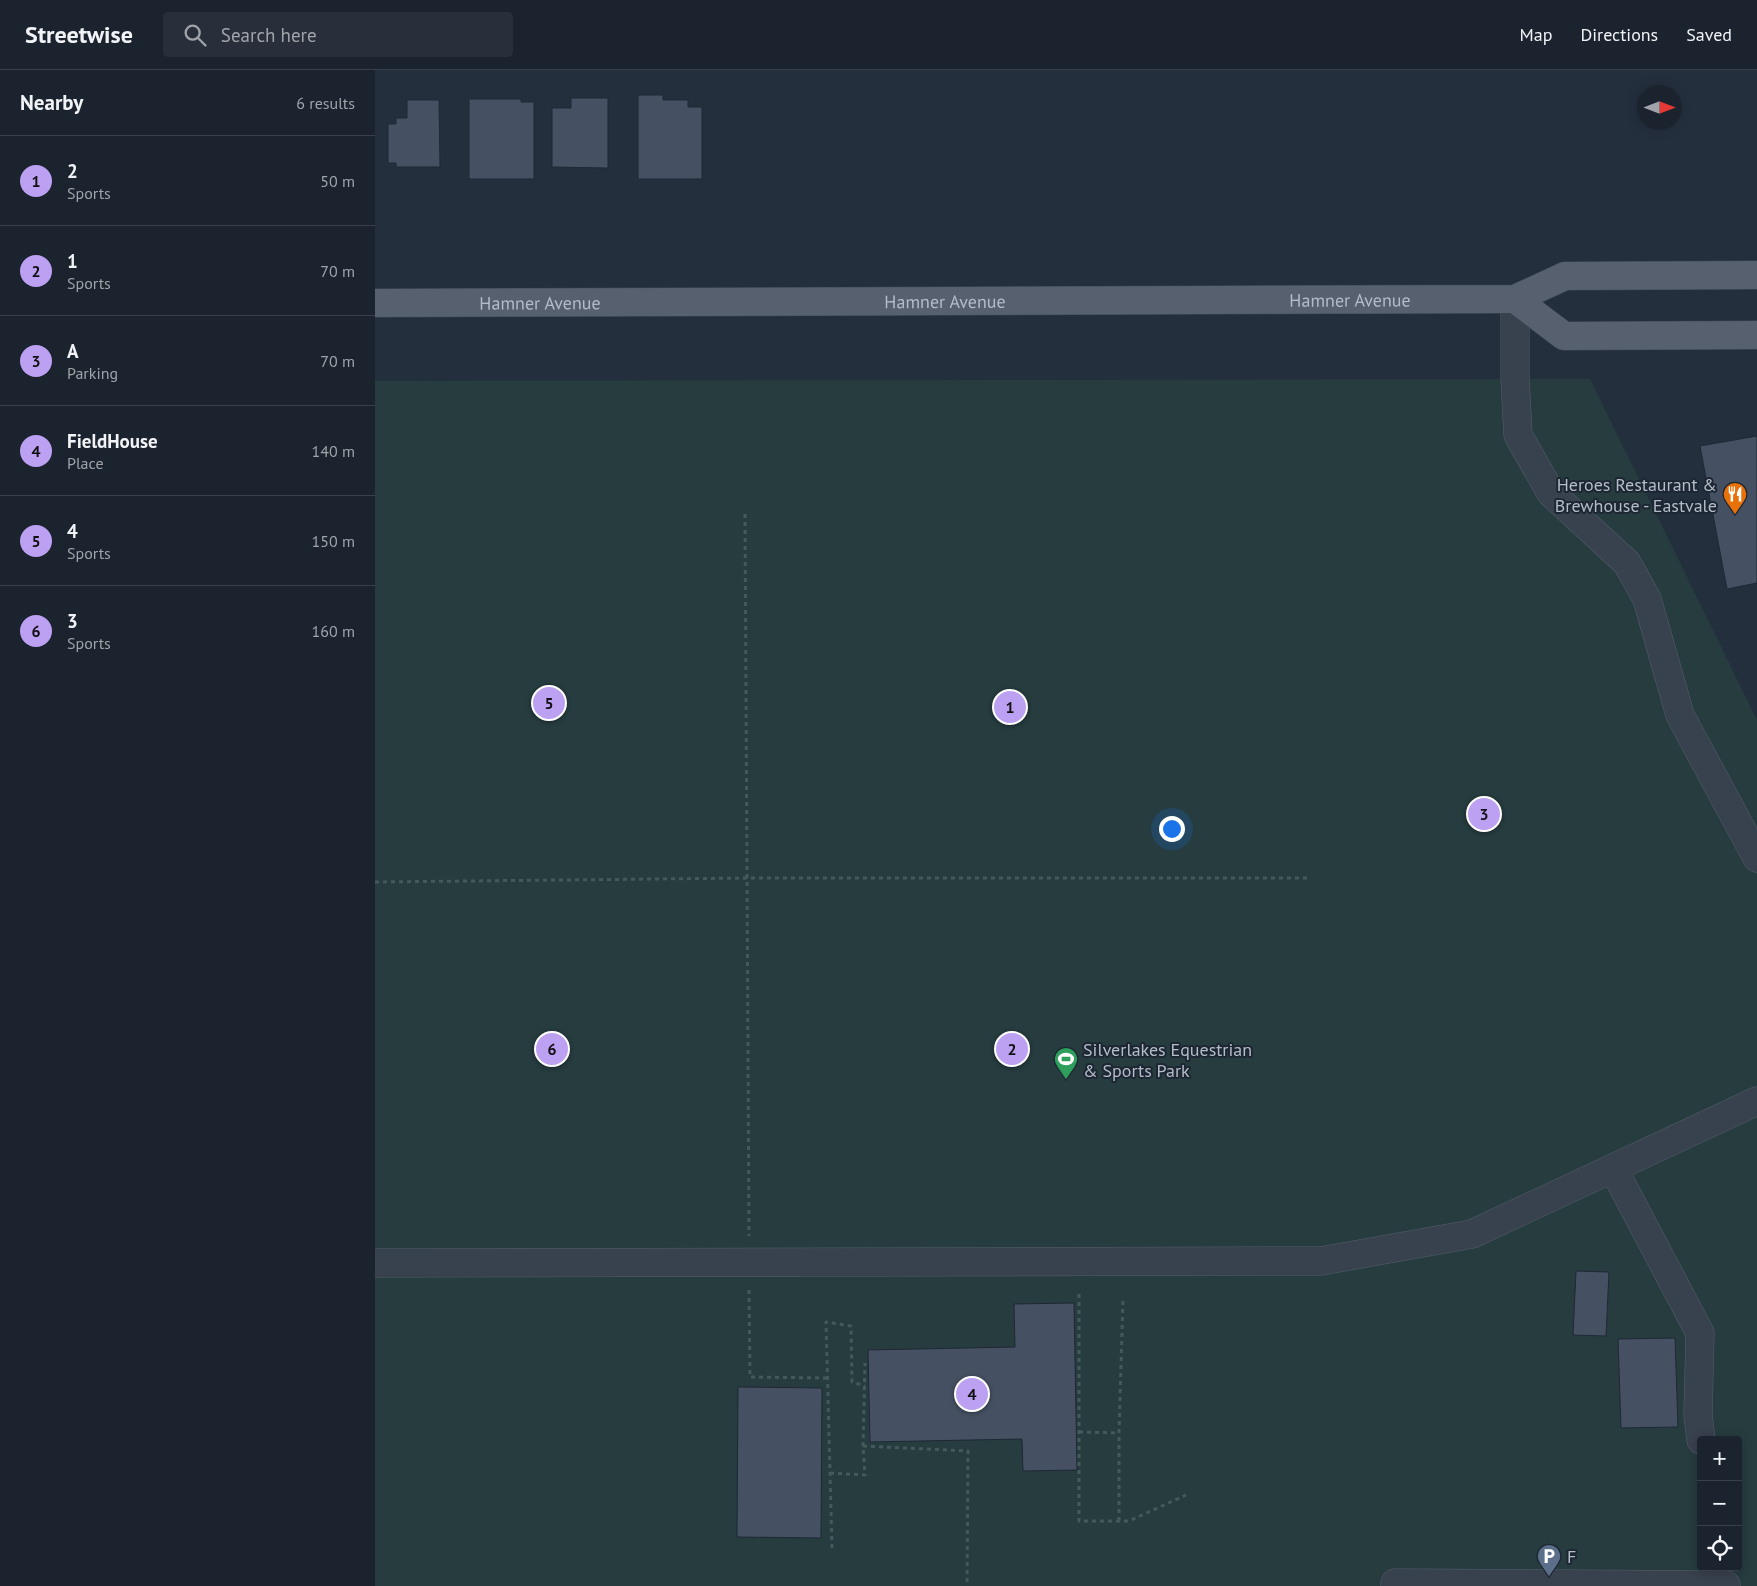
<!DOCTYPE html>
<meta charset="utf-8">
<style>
body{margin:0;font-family:"PT Sans",sans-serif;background:#282f3a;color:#f1f3f6}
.controls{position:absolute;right:15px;bottom:15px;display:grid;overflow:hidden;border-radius:5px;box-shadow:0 2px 12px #0003}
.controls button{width:45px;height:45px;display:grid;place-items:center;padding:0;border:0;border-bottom:1px solid #39404a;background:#1b232e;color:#f1f3f6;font:25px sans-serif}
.compass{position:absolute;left:1262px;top:15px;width:45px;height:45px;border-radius:50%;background:#1b232e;box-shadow:0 2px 12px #0003;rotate:90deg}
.you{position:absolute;left:796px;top:758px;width:18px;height:18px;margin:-12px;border:4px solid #fff;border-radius:50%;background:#1a73e8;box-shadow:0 0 0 8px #1a73e833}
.badge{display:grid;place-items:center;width:32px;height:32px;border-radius:50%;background:#bca0f2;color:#111;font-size:16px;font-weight:700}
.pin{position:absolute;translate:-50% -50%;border:2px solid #fff;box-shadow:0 1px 5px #0006}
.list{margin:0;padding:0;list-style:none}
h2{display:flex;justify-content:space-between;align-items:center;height:65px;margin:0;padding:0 20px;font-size:21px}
h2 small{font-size:16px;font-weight:400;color:#a0a4aa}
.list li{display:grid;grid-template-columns:32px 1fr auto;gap:15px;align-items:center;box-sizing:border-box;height:90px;padding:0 20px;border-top:1px solid #39404a}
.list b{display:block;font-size:19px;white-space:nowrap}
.list p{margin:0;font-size:16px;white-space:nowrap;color:#a0a4aa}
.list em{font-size:16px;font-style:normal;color:#a0a4aa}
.icon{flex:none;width:28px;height:28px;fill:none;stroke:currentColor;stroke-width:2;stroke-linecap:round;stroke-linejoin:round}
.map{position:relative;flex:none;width:1382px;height:1516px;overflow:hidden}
header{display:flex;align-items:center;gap:30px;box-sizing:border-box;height:70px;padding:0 25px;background:#1b232e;border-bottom:1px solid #39404a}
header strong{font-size:24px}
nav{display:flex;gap:28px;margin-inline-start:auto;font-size:18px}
.search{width:350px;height:45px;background:#282f3a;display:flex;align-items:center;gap:12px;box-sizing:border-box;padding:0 18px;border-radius:5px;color:#a0a4aa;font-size:19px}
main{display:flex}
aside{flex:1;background:#1b232e}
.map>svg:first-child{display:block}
.green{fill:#263c3f;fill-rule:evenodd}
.building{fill:#455162;stroke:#1f2835}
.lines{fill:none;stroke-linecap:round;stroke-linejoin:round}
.minor-casing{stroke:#565f6c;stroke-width:29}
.major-casing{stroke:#414a57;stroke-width:29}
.path{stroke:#44595c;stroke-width:3;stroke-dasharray:4 4;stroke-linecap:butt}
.minor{stroke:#38414e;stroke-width:28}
.major{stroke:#56606e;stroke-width:28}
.labels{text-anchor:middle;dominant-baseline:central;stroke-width:4;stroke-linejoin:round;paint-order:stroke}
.street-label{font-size:18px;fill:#b4bcc9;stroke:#1d2633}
.poi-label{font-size:18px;fill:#b4bcc9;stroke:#1d2633;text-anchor:start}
</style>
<header>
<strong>Streetwise</strong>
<div class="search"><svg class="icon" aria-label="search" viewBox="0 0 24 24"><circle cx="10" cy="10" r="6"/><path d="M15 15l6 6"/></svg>Search here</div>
<nav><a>Map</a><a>Directions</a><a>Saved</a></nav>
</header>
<main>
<aside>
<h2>Nearby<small>6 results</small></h2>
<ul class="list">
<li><span class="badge">1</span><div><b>2</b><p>Sports</p></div><em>50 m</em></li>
<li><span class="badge">2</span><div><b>1</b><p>Sports</p></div><em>70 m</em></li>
<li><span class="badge">3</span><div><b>A</b><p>Parking</p></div><em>70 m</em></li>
<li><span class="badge">4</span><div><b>FieldHouse</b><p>Place</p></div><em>140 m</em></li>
<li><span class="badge">5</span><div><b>4</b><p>Sports</p></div><em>150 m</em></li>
<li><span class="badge">6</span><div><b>3</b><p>Sports</p></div><em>160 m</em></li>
</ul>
</aside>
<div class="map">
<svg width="1382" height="1516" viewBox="0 0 1382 1516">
<rect width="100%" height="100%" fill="#242f3e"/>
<!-- green -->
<path class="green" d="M1215,309l167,341v866h-1382v-1205zM1326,1370h37v127h-37z"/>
<!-- building -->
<path class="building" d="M263,25h25v5h25v7h14v72h-64z
M196,28h37v70l-56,-1v-59h19z
M94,29h52v3h13v77h-65z
M32,30h32l1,67h-44v-4h-8v-39h8v-6h11z
M1382,366v147l-30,6 -27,-143z
M1201,1201l33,1 -3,64 -33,-1z
M699,1233l3,167 -54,1 -1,-32 -152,3 -2,-92 147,-3 -1,-43z
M1300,1268l3,89 -57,1 -3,-89z
M363,1317l84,1 -1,150 -84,-1z"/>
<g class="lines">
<!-- minor casing -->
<g class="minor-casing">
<path id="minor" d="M1140,229v79l3,57 33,58 76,70 20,36 33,116 77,143
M1238,1098l87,165 -2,82 3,25
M0,1193l946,-2 151,-27 285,-133
M1020,1516v-3l331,2"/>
</g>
<!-- major casing -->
<g class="major-casing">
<g id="major">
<path d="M1140,229l49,37 193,-1"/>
<path id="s1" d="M0,233l1140,-4 50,-23 192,-1"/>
</g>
</g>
<!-- path -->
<path class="path" d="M370,444l4,722
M0,812l372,-4h561
M374,1220l1,87 77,1
M704,1224v227h50l57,-26
M704,1362l40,1
M488,1376l105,5 -1,135
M455,1403l35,2 -2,-29 2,-83
M744,1451v-88l4,-135
M457,1478l-6,-226 25,4 1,56 13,4"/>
<!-- minor -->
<use href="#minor" class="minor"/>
<!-- major -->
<use href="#major" class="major"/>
</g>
<!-- icons -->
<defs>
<g id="restaurant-pin" transform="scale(1.25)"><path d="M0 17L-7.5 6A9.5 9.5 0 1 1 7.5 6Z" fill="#e8710a" stroke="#1d2633"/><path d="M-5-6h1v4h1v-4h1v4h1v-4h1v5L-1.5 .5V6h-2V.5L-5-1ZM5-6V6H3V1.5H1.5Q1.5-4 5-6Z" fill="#fff"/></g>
<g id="stadium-pin" transform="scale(1.25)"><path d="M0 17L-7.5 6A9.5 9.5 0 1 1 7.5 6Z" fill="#2e9e5b" stroke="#1d2633"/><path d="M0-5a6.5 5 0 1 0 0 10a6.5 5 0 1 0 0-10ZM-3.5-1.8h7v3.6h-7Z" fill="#fff"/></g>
<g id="parking-pin" transform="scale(1.25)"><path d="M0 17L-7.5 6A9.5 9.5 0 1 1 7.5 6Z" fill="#5c6f8a" stroke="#1d2633"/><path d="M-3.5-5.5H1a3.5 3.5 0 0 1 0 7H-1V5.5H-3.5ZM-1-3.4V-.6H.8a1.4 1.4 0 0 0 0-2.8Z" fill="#fff"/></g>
</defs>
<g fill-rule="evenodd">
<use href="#restaurant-pin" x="1360" y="424"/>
<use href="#stadium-pin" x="691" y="989"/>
<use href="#parking-pin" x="1174" y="1486"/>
</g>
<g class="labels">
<!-- street labels -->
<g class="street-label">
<text stroke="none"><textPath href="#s1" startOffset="975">Hamner Avenue</textPath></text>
<text stroke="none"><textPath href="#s1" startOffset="570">Hamner Avenue</textPath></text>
<text stroke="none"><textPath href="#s1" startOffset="165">Hamner Avenue</textPath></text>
</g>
<!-- poi labels -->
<g class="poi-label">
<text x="1342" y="414" text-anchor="end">Heroes Restaurant &amp;<tspan x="1342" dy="21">Brewhouse - Eastvale</tspan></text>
<text x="708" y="979">Silverlakes Equestrian<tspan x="708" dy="21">&amp; Sports Park</tspan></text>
<text x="1192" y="1486">F</text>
</g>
</g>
</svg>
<div class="controls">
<button>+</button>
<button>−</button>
<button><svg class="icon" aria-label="locate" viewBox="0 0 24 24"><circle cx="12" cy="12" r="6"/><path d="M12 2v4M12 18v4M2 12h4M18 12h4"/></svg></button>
</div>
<svg class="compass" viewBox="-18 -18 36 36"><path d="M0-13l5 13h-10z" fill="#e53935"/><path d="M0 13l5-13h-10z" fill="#a0a4aa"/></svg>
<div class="you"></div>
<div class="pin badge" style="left:635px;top:637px">1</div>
<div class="pin badge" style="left:637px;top:979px">2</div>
<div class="pin badge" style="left:1109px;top:744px">3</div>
<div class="pin badge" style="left:597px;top:1324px">4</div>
<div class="pin badge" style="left:174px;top:633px">5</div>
<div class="pin badge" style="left:177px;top:979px">6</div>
</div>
</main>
